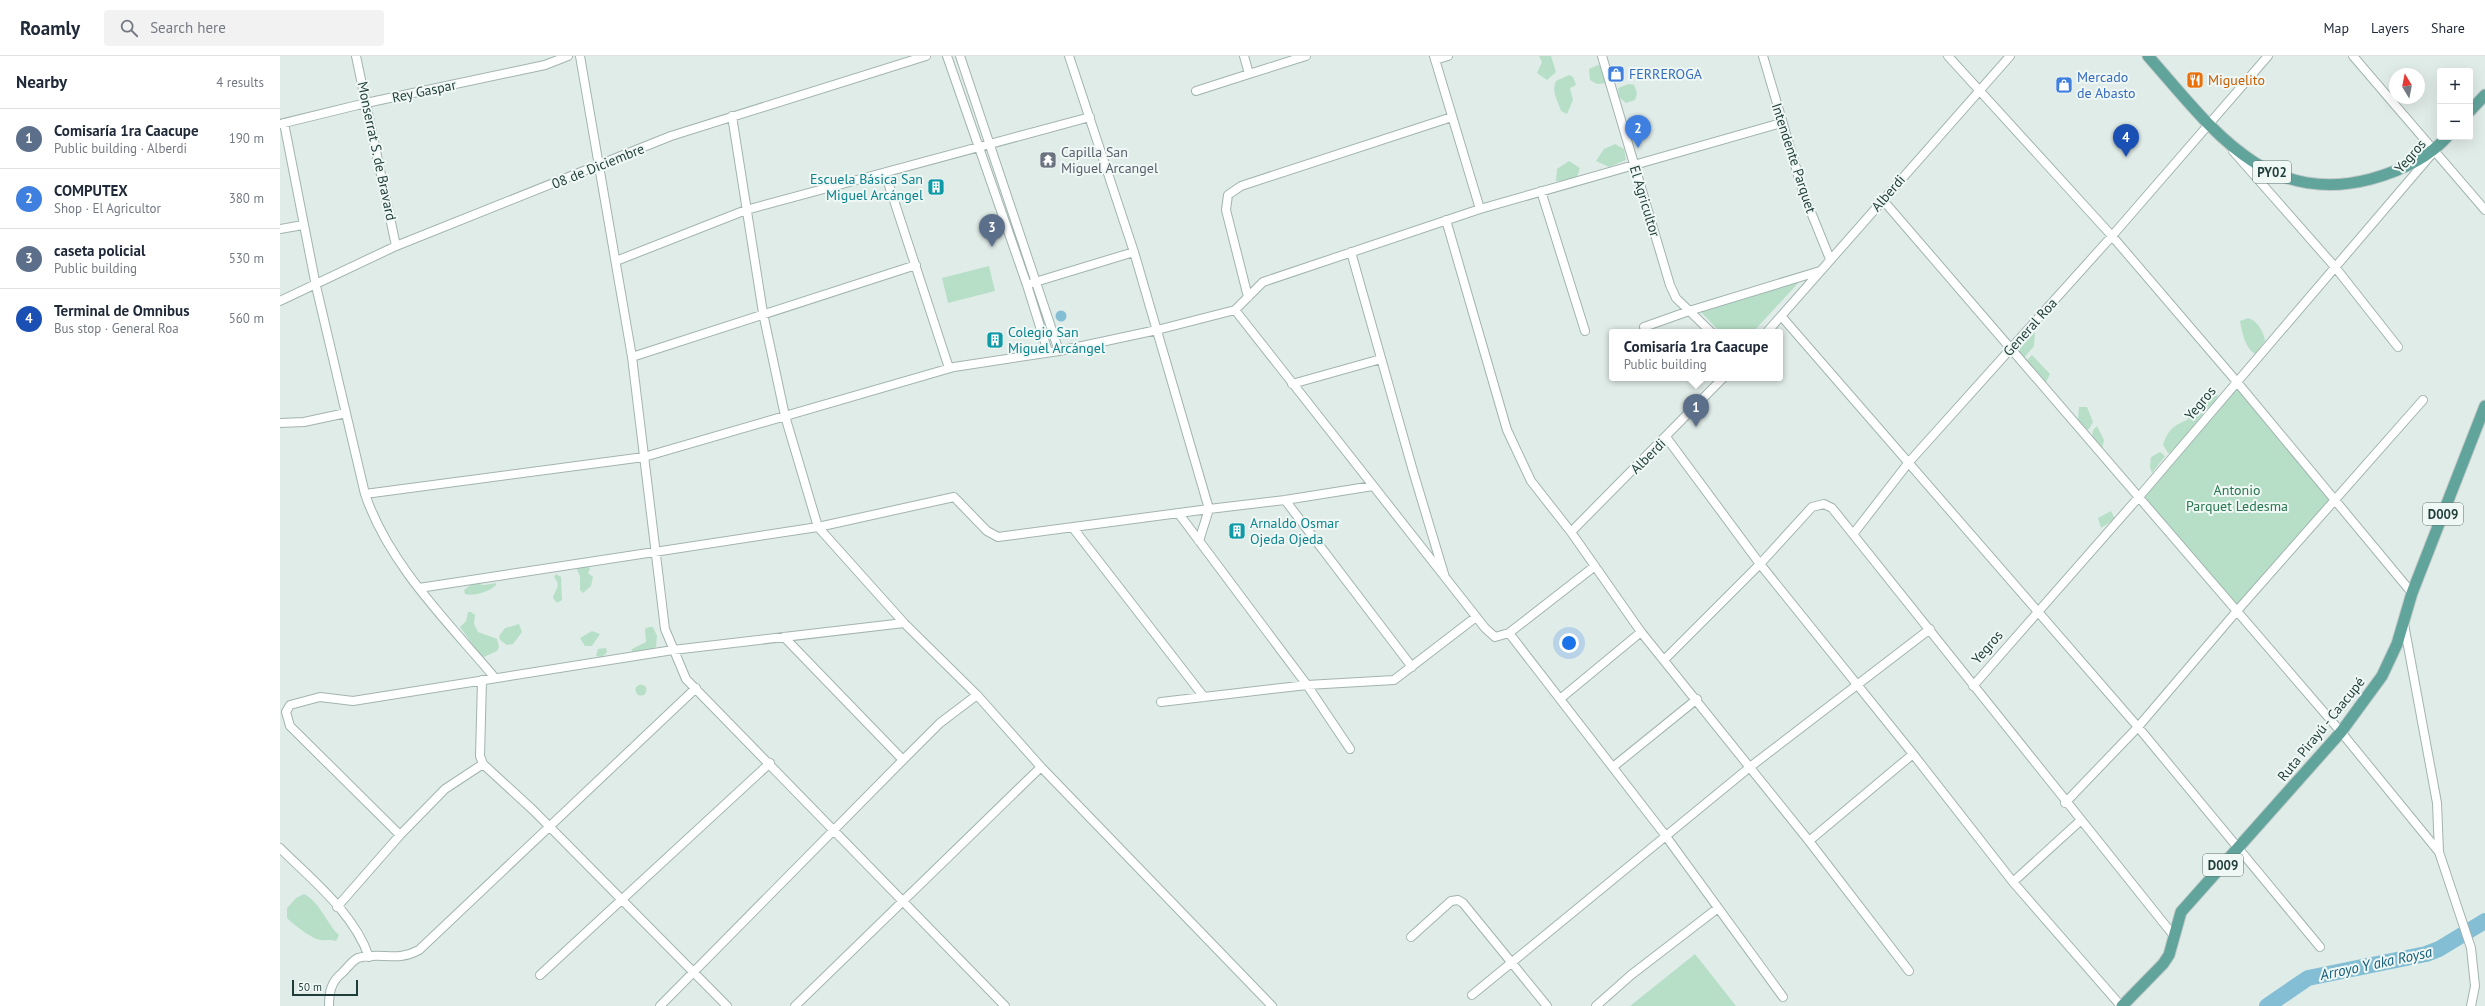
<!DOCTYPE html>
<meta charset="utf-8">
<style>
body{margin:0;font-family:"PT Sans",sans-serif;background:#f2f2f3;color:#1f2937}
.controls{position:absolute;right:12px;top:12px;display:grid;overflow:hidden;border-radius:4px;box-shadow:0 4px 16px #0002}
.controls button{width:36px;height:36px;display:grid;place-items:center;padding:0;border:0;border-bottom:1px solid #e0e1e3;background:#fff;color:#1f2937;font:20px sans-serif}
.compass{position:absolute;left:2109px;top:12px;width:36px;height:36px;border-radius:50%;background:#fff;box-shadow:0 4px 16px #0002;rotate:350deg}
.scale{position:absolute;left:12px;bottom:10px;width:66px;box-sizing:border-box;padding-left:4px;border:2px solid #1f3d39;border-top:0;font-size:11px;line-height:14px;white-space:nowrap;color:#1f3d39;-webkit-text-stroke:3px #f0f8f5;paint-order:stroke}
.you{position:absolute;left:1289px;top:587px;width:14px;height:14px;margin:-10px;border:3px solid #fff;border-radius:50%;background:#1a73e8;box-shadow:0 0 0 6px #1a73e833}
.badge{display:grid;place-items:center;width:26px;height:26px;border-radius:50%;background:#825642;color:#fff;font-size:13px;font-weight:700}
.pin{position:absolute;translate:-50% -33px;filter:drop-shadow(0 1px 2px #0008)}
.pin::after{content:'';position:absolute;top:21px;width:14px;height:12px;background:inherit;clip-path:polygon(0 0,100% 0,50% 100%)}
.popup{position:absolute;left:1329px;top:273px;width:174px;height:52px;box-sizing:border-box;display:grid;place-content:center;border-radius:4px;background:#fff;filter:drop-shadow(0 1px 3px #0005);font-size:13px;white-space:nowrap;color:#747a83}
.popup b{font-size:15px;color:#1f2937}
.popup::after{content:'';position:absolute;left:50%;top:100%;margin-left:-8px;border:8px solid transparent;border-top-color:#fff}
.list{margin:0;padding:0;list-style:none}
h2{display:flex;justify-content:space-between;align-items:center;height:52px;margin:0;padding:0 16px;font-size:17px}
h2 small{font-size:13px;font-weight:400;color:#747a83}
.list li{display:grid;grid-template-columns:26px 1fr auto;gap:12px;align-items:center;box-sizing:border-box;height:60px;padding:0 16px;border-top:1px solid #e0e1e3}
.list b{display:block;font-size:15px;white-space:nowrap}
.list p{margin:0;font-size:13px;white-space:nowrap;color:#747a83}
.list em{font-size:13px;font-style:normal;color:#747a83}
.icon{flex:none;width:22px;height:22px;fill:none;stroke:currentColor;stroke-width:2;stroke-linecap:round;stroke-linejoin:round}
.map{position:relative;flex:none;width:2205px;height:950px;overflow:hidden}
header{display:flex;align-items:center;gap:24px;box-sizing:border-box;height:56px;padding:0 20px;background:#fff;border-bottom:1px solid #e0e1e3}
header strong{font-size:19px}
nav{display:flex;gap:22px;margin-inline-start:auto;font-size:14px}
.search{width:280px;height:36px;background:#f2f2f3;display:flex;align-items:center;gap:10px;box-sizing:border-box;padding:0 14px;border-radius:4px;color:#747a83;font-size:15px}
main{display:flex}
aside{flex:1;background:#fff}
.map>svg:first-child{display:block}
.green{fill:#b7dfc7}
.water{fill:#84bed5}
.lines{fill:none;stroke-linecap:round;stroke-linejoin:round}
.river{stroke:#84bed5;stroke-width:16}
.minor-casing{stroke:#a2b4b0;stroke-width:10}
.major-casing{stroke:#c0c9c8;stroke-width:13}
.minor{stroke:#fff;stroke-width:8}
.major{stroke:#61a49b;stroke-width:11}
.labels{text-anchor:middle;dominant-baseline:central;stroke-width:4;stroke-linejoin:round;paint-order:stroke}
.shield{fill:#f0f8f5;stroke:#5e7571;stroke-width:1}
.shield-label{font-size:13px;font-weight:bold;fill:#1f3d39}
.shop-label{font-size:14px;fill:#366cbe;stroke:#f0f8f5;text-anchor:start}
.food-label{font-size:14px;fill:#c56008;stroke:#f0f8f5;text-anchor:start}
.street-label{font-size:14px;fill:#1f3d39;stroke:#f0f8f5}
.worship-label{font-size:14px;fill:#5b616d;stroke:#f0f8f5;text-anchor:start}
.culture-label{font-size:14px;fill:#0d838f;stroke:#f0f8f5;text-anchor:start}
.park-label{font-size:14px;fill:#277750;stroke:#f0f8f5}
.water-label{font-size:15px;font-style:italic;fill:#165f7d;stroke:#f0f8f5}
</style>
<header>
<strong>Roamly</strong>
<div class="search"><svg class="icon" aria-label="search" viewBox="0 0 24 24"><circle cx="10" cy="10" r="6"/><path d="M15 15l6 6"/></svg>Search here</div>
<nav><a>Map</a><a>Layers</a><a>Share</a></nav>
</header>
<main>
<aside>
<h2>Nearby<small>4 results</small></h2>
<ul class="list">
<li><span class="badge" style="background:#5c6f8a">1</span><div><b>Comisaría 1ra Caacupe</b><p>Public building · Alberdi</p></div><em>190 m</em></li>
<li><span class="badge" style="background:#3f7fe0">2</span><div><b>COMPUTEX</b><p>Shop · El Agricultor</p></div><em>380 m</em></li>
<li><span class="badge" style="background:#5c6f8a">3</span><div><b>caseta policial</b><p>Public building</p></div><em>530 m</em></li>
<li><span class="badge" style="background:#1a4fb4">4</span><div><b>Terminal de Omnibus</b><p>Bus stop · General Roa</p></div><em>560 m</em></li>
</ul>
</aside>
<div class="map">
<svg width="2205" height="950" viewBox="0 0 2205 950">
<rect width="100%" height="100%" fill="#e0ece8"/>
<!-- green -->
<path class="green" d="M1259,0h12l5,16 -9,8 -10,-7 5,-11z
M1318,9l5,2 5,16 -11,1 -7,-4 -1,-11z
M1289,19l4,2 3,8 -6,3 3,12 -6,14 -6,-3c-3,-10 -10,-19 -5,-30z
M1349,28l5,1 3,8 -2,7 -9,3 -7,-6 -1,-9z
M1335,88l9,5 2,11 -17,7 -13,-6 8,-12z
M1289,105l11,7 -3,9 -10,4h-11l1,-12z
M709,210l6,25 -47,12 -6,-25z
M1521,224l-48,52h-33l-19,-20z
M1968,262c9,2 16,14 17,23l-10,13c-10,-6 -13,-22 -15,-33z
M1755,276l-1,14 -11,13 -4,-6 1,-5z
M1752,299l18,19 -5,10 -19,-23z
M1957,326l99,118 -100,112 -98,-114z
M1933,338l5,1 -3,7 -9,8 -33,42 -5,1 -5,-8c5,-15 11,-20 24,-25l3,-6v4h5z
M1799,351h8l6,15 -4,7 -3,1 -8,-10z
M1817,370l7,14 -2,10 -10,-12 1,-8z
M1880,396l5,4 -13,17 -2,-6 1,-10z
M1831,455l4,8 -14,9 -3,-10z
M307,509l3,4 -2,4 5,4 -2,9 -8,7 -3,-3v-14l-3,-6 1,-3z
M276,518l5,3 1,23 -5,3 -4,-5c2,-10 9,-11 1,-21z
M193,527l11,2 12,-2v2c-5,6 -23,12 -31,9l-1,-4z
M188,556h3l4,3 -1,9 4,8 19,7 2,8 -2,4 -13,6 -4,-2 -20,-28 6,-6z
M239,568l3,8 -9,12 -6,1 -7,-5 -1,-4 6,-8z
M369,571h4l4,9 -1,11 -8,7 -17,1 1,-6 14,-7 -1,-13z
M312,575l8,3 -8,12h-7l-5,-8z
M326,592l1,4 -5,5 -6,-1 2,-7z
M355.5 634a5.5 5.5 0 1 1 11 0a5.5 5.5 0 1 1-11 0Z
M24,838c17,9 22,29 35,41l-3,6c-6,-2 -8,0 -15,-1 -8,0 -28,-16 -34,-22v-10l9,-10z
M1415,898l41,52h-106z"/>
<!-- water -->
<path class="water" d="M775.5 260a5.5 5.5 0 1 1 11 0a5.5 5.5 0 1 1-11 0Z"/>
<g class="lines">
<!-- river -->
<path class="river" d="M1987,950l41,-28 118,-24 13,-5 46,-28"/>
<!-- minor casing -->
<g class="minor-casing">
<path id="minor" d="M76,0l40,190
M300,0l52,301 33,272 21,50 319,327
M667,0l80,229 21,67
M680,0l99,295
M964,0l5,18 57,-18
M1154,0l46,153
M1322,0l68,229 6,13 35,34
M1483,0l41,139 26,64
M1668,0l164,180 125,146 175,211
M2073,0l132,154
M1155,4l13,-4
M916,35l53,-17
M452,60l31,197 22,103 33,111 86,96 73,72 64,72 231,239
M4,67l32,163 49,208 279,-37 310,-90 105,-16 98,-21 78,-20 28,-28 217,-73 301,-86
M0,68l86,-21 179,-38 23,-9
M1953,95l102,116 63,80
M605,117l64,195
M1261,135l44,140
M1602,143l459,533 98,120
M1166,164l61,210 24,51 40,51 70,100 168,209 100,130
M0,173l23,-4
M1071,196l62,219 31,103
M336,205l130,-51 344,-93
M752,227l102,-31
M968,241l-22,-87 2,-15 13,-9 211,-69
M0,245l116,-55 275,-110 255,-80
M955,254l250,318 10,9 14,-4 86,-67
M1502,261l356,410 182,220
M1364,271l45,-16 131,-40
M1487,276l243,-276
M352,301l284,-92
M1012,328l89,-25
M0,367l24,-1 42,-9
M1386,381l94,127 153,190 100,128 108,124
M85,438c24,71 83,128 130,184
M1005,444l127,167
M899,458l128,171 43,64
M793,472l131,169
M1291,476l152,-154
M1574,477l55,-71 203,-226 156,-180
M919,485l10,-32 76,-9 88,-14
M139,532l399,-61 136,-30 33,34 11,6 211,-28 -75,-257 -65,-196
M2124,568l33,179 2,49 32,96 4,38 -4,20
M1229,577l156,202 118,162
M504,581l119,123
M1385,603l95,-95 52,-57 12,-3 8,4 342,428
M202,624l-2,76 3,8 50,46 194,196
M1693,630l165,-188 293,-343
M1280,643l81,-67
M881,646l146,-17 87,-5 82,-63
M1333,711l84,-68
M1785,747l73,-76 98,-115 187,-212
M120,779l-110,-109 -4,-14 4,-7 30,-8 33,4 320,-51 231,-27
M1529,785l104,-87
M0,792c32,32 74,65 89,109
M1733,826l67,-61
M57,851l63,-72 45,-46 38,-25
M1131,881l40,-36 7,-1 5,3 84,103
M260,919l230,-212
M1192,939l278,-228 180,-138
M49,950c0,-14 2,-24 13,-33 5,-5 11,-13 16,-15 24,-7 37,5 61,-8l277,-262
M380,950l243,-246 37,-37 37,-28
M515,950l246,-239
M1316,950l35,-31 87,-67"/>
</g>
<!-- major casing -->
<g class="major-casing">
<path id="major" d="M1868,0c63,71 116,151 223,123 29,-8 56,-20 76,-42
M2190,55l15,-16
M1842,950l41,-42 6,-9 12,-43 160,-180 41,-56 15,-32 15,-51 73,-187"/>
</g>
<!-- minor -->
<use href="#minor" class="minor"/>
<!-- major -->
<use href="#major" class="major"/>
</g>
<!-- icons -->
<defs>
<g id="shop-square" transform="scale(0.9)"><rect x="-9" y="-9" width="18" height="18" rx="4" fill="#3f7fe0" stroke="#f0f8f5"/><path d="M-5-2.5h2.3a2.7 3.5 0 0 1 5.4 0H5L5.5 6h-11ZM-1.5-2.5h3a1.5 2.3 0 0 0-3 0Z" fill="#fff"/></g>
<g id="restaurant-square" transform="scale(0.9)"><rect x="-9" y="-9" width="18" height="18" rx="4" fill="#e8710a" stroke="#f0f8f5"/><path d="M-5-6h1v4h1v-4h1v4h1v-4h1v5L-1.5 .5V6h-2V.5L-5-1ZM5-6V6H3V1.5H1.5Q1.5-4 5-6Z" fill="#fff"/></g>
<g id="temple-square" transform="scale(0.9)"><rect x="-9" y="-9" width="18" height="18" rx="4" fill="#6b7280" stroke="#f0f8f5"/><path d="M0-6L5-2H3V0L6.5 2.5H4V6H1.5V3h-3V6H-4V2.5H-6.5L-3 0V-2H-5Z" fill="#fff"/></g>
<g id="building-square" transform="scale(0.9)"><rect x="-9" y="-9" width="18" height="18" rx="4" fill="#0f9aa8" stroke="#f0f8f5"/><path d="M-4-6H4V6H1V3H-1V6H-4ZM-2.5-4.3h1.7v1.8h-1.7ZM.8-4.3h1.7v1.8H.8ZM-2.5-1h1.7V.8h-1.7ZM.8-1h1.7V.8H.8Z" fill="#fff"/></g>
</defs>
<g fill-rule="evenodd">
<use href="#shop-square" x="1336" y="18"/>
<use href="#restaurant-square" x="1915" y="24"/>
<use href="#shop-square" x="1784" y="29"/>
<use href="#temple-square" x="768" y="104"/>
<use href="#building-square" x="656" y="131"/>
<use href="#building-square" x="715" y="284"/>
<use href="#building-square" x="957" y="475"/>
</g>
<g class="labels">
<!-- shield labels -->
<g class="shield">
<rect x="1973" y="105" width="38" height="22" rx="3"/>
<rect x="2143" y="447" width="40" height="22" rx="3"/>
<rect x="1923" y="798" width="40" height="22" rx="3"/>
</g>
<g class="shield-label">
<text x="1992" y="116">PY02</text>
<text x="2163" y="458">D009</text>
<text x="1943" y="809">D009</text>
</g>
<!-- shop labels -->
<g class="shop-label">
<text x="1349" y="18">FERREROGA</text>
<text x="1797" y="21">Mercado<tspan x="1797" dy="16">de Abasto</tspan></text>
</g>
<!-- food labels -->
<g class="food-label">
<text x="1928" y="24">Miguelito</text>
</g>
<!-- street labels -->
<g class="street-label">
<text transform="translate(144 35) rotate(-12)">Rey Gaspar</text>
<text transform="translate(97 95) rotate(78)">Monserrat S. de Bravard</text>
<text transform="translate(2130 100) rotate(-49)">Yegros</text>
<text transform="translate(1514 102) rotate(72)">Intendente Parquet</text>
<text transform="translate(318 110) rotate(-22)">08 de Diciembre</text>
<text transform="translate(1608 137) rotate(-49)">Alberdi</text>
<text transform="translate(1365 145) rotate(73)">El Agricultor</text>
<text transform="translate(1750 271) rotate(-48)">General Roa</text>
<text transform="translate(1920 347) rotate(-50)">Yegros</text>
<text transform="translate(1368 400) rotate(-45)">Alberdi</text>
<text transform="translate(1707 591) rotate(-49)">Yegros</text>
<text transform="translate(2041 673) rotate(-51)">Ruta Pirayú - Caacupé</text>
</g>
<!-- worship labels -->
<g class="worship-label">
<text x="781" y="96">Capilla San<tspan x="781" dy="16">Miguel Arcangel</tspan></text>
</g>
<!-- culture labels -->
<g class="culture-label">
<text x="643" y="123" text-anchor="end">Escuela Básica San<tspan x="643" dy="16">Miguel Arcángel</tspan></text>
<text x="728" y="276">Colegio San<tspan x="728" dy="16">Miguel Arcángel</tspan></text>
<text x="970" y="467">Arnaldo Osmar<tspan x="970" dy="16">Ojeda Ojeda</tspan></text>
</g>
<!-- park labels -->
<g class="park-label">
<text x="1957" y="434">Antonio<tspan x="1957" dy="16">Parquet Ledesma</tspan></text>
</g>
<!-- water labels -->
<g class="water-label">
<text transform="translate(2096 907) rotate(-12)">Arroyo Y aka Roysa</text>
</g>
</g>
</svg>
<div class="controls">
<button>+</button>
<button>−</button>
</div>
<svg class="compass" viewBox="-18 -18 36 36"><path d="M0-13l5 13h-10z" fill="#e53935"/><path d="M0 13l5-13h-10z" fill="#747a83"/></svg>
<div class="scale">50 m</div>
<div class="you"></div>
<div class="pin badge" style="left:1416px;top:371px;background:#5c6f8a">1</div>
<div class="popup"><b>Comisaría 1ra Caacupe</b>Public building</div>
<div class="pin badge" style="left:1358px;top:92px;background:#3f7fe0">2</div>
<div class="pin badge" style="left:712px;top:191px;background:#5c6f8a">3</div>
<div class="pin badge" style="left:1846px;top:101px;background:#1a4fb4">4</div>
</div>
</main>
